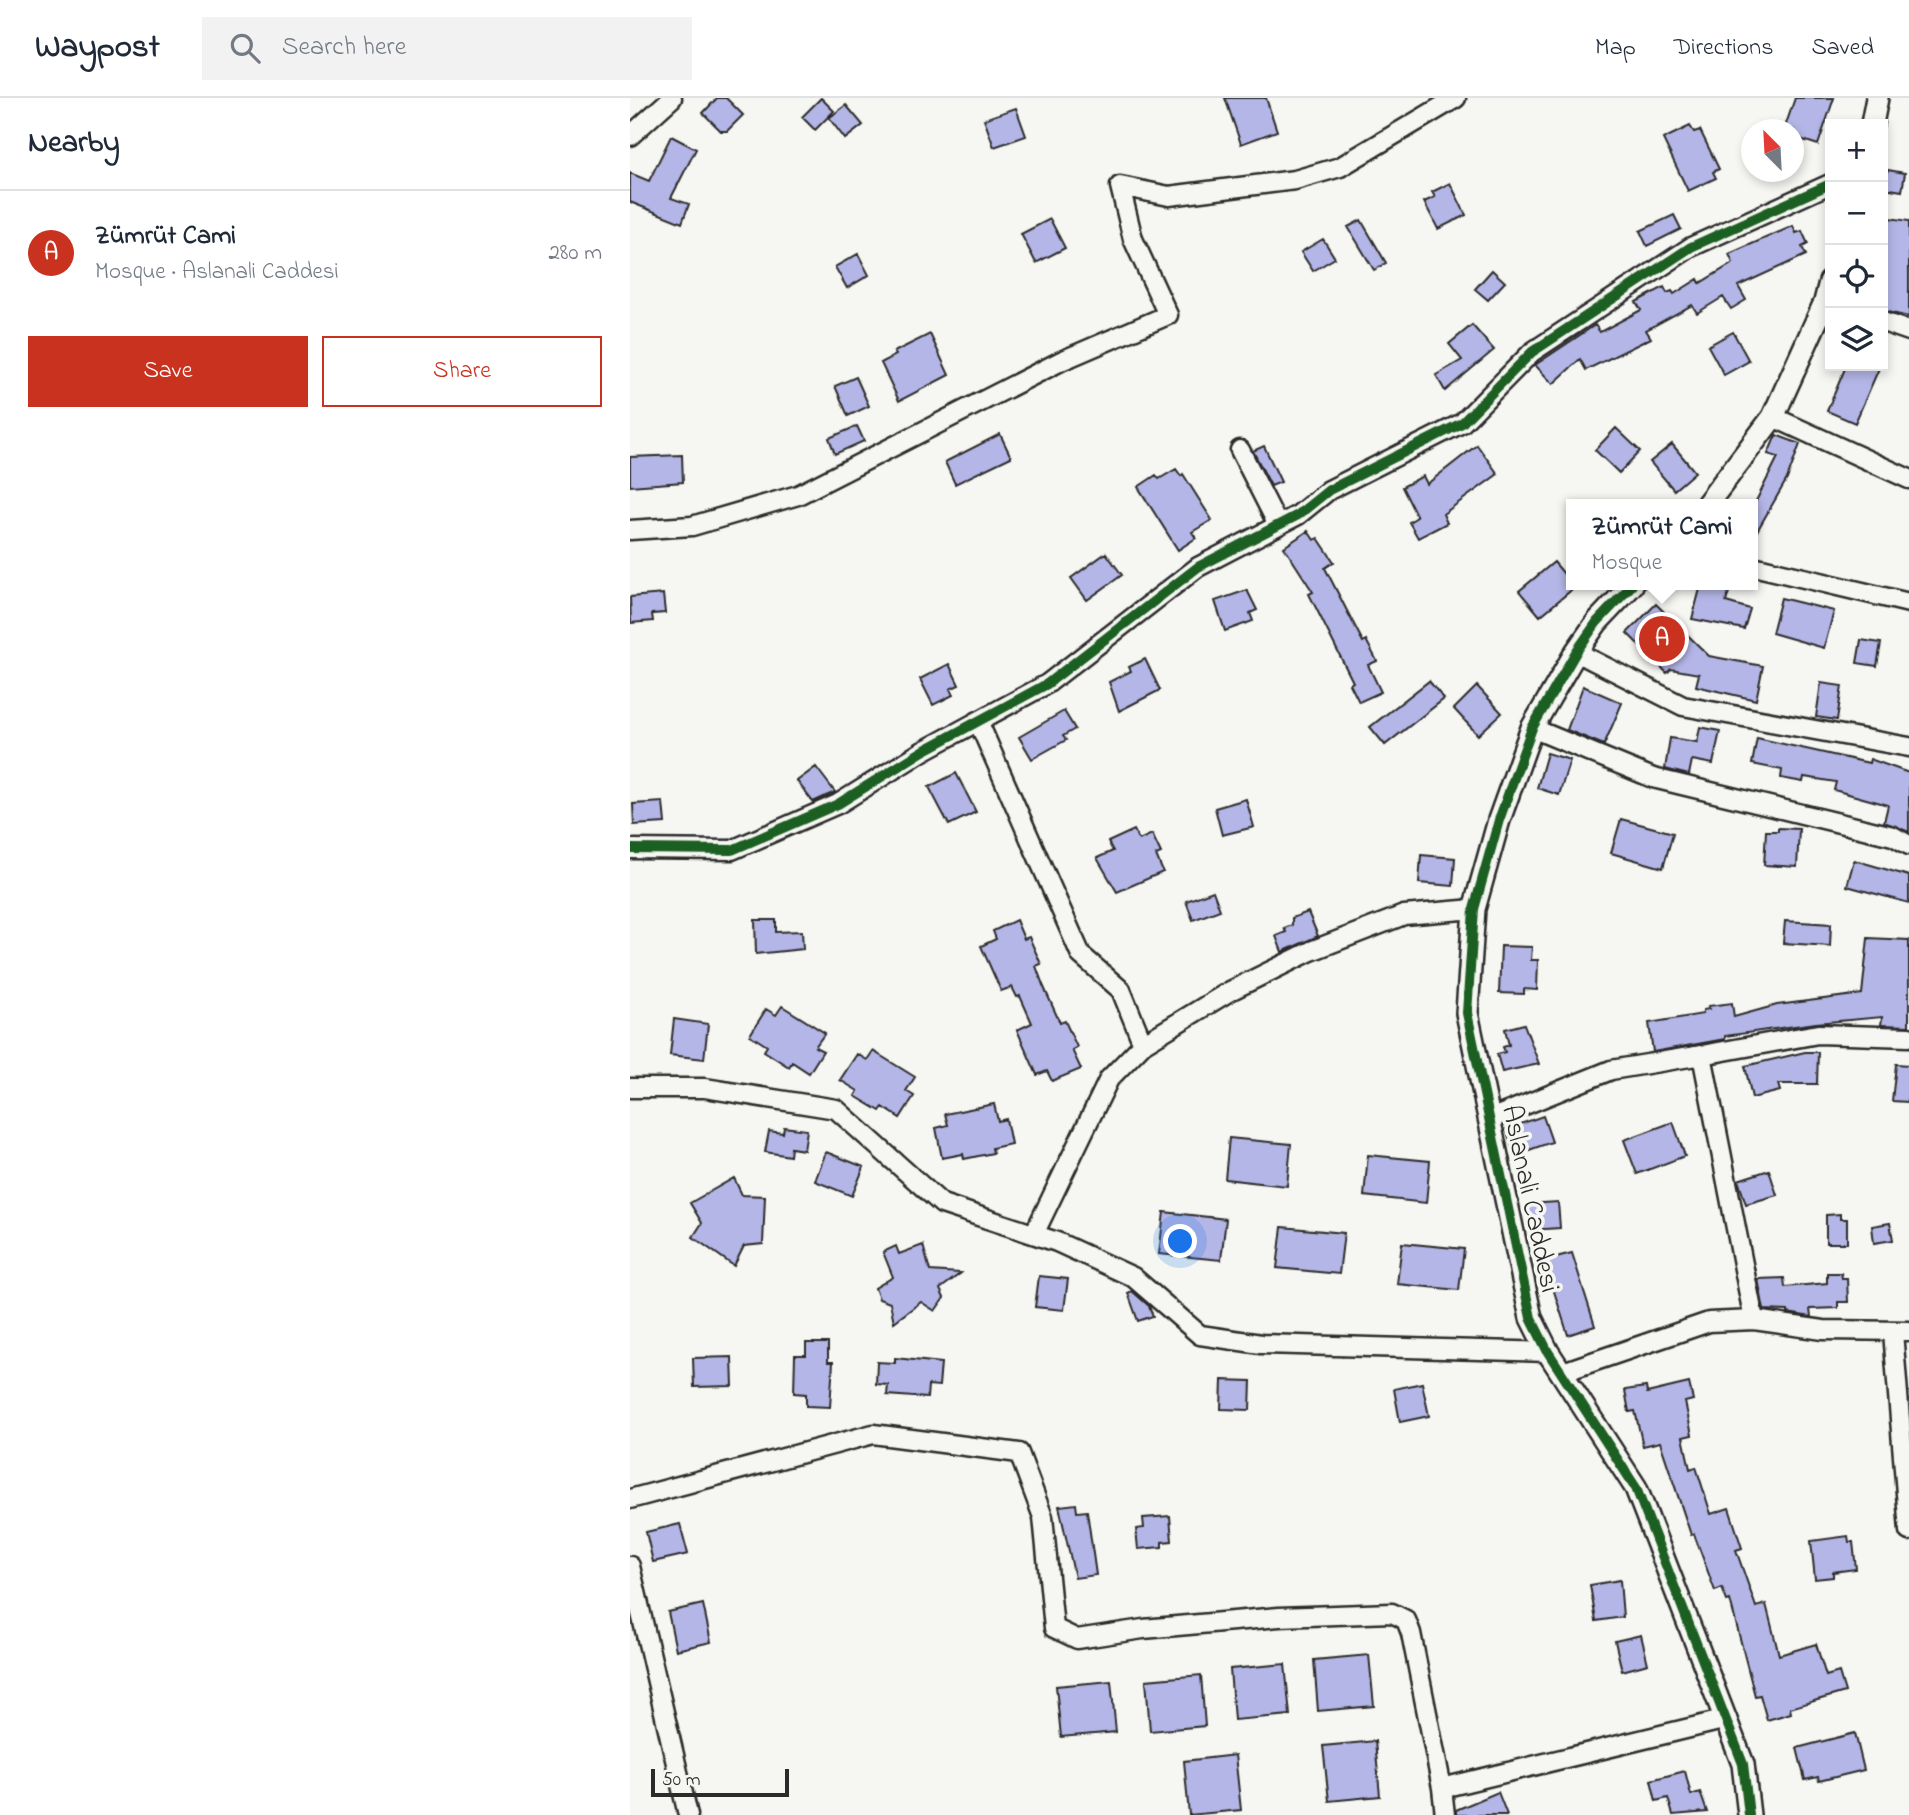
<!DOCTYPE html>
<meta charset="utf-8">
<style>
body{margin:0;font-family:"Indie Flower",sans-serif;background:#f2f2f3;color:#1f2937}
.controls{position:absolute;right:21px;top:21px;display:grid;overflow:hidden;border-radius:0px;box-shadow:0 4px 10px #0003}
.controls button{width:63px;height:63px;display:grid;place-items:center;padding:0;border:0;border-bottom:2px solid #e0e1e3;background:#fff;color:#1f2937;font:35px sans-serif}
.compass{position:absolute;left:1111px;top:21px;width:63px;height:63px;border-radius:50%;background:#fff;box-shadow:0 4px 10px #0003;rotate:336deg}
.scale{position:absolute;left:21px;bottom:18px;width:138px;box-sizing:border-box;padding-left:7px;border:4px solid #2b2b2b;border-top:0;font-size:19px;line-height:24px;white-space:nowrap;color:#2b2b2b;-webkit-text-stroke:5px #f6f6f2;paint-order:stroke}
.you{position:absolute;left:551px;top:1144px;width:24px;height:24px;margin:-18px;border:5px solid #fff;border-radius:50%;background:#1a73e8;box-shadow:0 0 0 10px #1a73e833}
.badge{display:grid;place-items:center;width:46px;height:46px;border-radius:50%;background:#c8321e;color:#fff;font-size:23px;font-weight:700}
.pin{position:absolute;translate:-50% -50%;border:4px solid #fff;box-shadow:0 2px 7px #0006}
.popup{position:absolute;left:936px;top:401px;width:192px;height:91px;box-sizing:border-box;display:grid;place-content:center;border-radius:0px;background:#fff;filter:drop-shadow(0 2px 5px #0005);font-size:23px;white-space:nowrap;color:#747a83}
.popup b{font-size:26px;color:#1f2937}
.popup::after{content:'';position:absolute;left:50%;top:100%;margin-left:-14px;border:14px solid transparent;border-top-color:#fff}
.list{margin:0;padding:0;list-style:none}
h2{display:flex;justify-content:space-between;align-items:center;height:91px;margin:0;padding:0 28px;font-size:30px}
h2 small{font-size:23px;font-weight:400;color:#747a83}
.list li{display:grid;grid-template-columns:46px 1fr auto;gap:21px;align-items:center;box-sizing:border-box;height:126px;padding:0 28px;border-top:2px solid #e0e1e3}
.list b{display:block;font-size:26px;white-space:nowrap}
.list p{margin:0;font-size:23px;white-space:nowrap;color:#747a83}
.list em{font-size:23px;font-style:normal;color:#747a83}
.actions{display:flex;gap:14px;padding:21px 28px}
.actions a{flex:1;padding:16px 0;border:2px solid #c8321e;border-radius:0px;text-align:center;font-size:24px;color:#c8321e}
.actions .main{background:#c8321e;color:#fff}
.icon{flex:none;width:38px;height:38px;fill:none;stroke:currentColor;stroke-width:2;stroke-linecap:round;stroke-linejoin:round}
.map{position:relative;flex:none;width:1279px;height:1717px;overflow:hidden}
header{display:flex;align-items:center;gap:42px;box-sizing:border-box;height:98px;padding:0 35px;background:#fff;border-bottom:2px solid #e0e1e3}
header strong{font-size:33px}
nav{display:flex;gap:38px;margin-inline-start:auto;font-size:24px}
.search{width:490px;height:63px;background:#f2f2f3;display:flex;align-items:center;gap:18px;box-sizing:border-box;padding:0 24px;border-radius:0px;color:#747a83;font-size:26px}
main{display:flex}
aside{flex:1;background:#fff}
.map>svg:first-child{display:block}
.building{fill:#b4b6e7;stroke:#2b2b2b;stroke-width:2}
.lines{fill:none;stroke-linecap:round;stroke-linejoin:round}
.minor-casing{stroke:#2b2b2b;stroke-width:23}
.tertiary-casing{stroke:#2b2b2b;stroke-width:26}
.minor{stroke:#f6f6f2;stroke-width:18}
.tertiary{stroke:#f6f6f2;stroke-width:21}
.cycleway-casing{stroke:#f6f6f2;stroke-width:15}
.cycleway{stroke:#1b5e20;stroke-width:10}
.labels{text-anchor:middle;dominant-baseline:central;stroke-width:7;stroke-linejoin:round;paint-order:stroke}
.street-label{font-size:28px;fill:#2b2b2b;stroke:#f6f6f2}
</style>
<header>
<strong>Waypost</strong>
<div class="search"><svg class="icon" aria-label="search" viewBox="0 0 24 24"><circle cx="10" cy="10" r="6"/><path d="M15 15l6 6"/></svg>Search here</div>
<nav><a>Map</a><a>Directions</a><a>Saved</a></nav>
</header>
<main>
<aside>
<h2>Nearby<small></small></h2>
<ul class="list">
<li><span class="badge">A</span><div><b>Zümrüt Cami</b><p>Mosque · Aslanali Caddesi</p></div><em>280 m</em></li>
</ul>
<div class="actions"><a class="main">Save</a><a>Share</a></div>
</aside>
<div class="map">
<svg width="1279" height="1717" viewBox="0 0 1279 1717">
<rect width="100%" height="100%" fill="#f6f6f2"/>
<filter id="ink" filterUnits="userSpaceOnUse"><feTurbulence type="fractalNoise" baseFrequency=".0143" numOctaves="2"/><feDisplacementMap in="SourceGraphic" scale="14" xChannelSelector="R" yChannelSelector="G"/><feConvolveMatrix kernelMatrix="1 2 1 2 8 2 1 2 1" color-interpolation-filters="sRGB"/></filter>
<g filter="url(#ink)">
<!-- building -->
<path class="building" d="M87,0h9l17,17 -16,16h-6l-18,-18z
M191,0l13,13 -19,19 -13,-13z
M595,0h41l11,33 -36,13z
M1165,0h39l-16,47 -24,-8v-7l-9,-3z
M216,7l17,20 -18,14 -16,-21z
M386,10l10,28 -32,11 -10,-28z
M1060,28l4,6 6,-2 19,39 -6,3 3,6 -28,13 -25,-52z
M41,38l25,13 -25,49 18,6 -7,19 -52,-21v-29l19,8z
M1258,72l17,3 -3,18 -18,-3z
M820,85l16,32 -28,14 -14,-27 11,-5 -3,-5z
M1044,117l7,14 -34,17 -7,-15z
M1253,119l26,4v96l-26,-6z
M420,121l15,29 -29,15 -15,-29z
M731,122l25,43 -12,7 -26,-43z
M1163,128l3,7 6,-2 6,13 -6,3 4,8 -68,31 8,14 -15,9 -8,-12 -26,16 -5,-8 -46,25 5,8 -65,32 -6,-11 -27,25 -18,-19 60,-40 5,7 41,-22 -5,-8 28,-15 3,6 5,-2 2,3 24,-15 2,4 33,-20 -4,-9z
M693,141l12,19 -22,13 -12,-19z
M228,156l11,21 -22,13 -12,-21z
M862,172l13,12 -17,18 -13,-11z
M842,227l22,25 -49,41 -9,-16 26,-15 -13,-16z
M1103,234l16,29 -25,14 -16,-29z
M300,236l19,41 -50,26 -18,-38 15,-8 -2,-3z
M1216,268h34l-25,57 -28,-12z
M226,279l13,29 -21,10 -13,-30z
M227,328l7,15 -29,13 -6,-16z
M986,330l24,23 -21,22 -24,-23z
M370,336l11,23 -56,27 -10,-22z
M1146,337l24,9 -13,35 -34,59v-31l25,-50 -10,-3z
M1042,346l23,28 -21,18 -24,-28z
M847,347l21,29 -55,40 4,9 -29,15 -9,-16 8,-5 -15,-30 21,-11 4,8z
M634,348l17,36 -10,4 -18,-35z
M52,357l1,27 -53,4v-29z
M546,371l5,7 2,-2 29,46 -20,12 4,6 -18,12 -40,-63 18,-12 3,4z
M678,433l6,9 4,-2 16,24 -9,6 38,74 3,-2 11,21 -9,4 13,27 -22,10 -9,-18 3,-2 -44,-88 4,-2 -29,-45z
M476,455l16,22 -35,25 -16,-22z
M924,464l21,25 -35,29 -21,-25z
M1071,487l28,7 -3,10 24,7 -6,20 -52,-10z
M617,492l10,20 -7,3 3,8 -28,10 -10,-30z
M33,496l2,19 -13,1 1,7 -22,2 -1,-26z
M1151,500l53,13 -10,37 -52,-15z
M1026,506l53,52 54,10 -7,34 -60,-14 3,-12 -28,-5 -4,4 -40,-40z
M1231,542l20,3 -4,23 -20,-3z
M515,561l15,31 -41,21 -10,-29 22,-11 -2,-4z
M319,566l10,21 -9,4 3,6 -20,10 -13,-26z
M799,583l15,18 -59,46 -15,-18z
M1191,585l21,3 -5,34 -21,-3z
M847,588l25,27 -24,22 -24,-26z
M953,588l39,17 -18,42 -37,-15z
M434,613l11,18 -12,7 3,4 -34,19 -13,-22z
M1070,629l20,4 -7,33 -21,-4 -3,15 -24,-6 5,-31 27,4z
M1127,640l112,25 1,-4 39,14v59l-25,-10 4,-17 -54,-15 2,-8 -32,-5 -1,5 -22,-4 1,-8 -30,-6z
M917,655l23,7 -11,35 -22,-7z
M186,669l19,25 -22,10 -16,-21z
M326,675l20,39 -27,13 -20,-38z
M616,701l8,28 -32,8 -7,-27z
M33,704l2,21 -31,2 -1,-21z
M991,721l52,14 -10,35 -52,-15z
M1148,730l21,1 -2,38 -33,-2 2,-34h12z
M504,732l5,10 13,-6 9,19 -5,2 7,17 -46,20 -20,-34 16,-7 -5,-9z
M791,757l34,3 -2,28 -34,-3z
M1224,762l55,16v27l-62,-17z
M583,793l7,19 -27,10 -7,-19z
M678,814l10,24 -36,16 -6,-16 10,-4 -2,-4 8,-3v-7z
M125,822h21v12l26,-1 1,18 -47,5z
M386,822l8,19 5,-2 12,27 -5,2 7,19 17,38 5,-2 12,26 -5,3 9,19 -29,12 -5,-10 -10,4 -20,-45 15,-7 -12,-27 -3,1 -5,-10 -11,4 -20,-45 15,-7 -3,-8z
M1155,823l46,3 -1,22 -47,-3z
M1238,840l41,2v86l-28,-1 1,-8 -66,6 -91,13v3l-72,13 -4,-29 54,-9v-4l6,-1 -1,-3 24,-3 2,14 43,-12 85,-11z
M871,848l31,1 -1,13h7l-1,30 -13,-1v5l-25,-1z
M152,908l43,27 -10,14 8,4 -14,22 -17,-11 -3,5 -25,-16 3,-5 -17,-11 16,-26 10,6z
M44,921l34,5 -4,35 -34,-4z
M894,926l15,40 -37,8 -5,-18 8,-2 -2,-5 6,-2 -4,-16z
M243,953l42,26 -9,14 8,5 -14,22 -17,-11 -3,4 -25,-15 3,-5 -18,-11 17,-26 10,6z
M1175,954h13l-1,32h-39l2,7 -28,7 -7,-32z
M1266,966l13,1 -1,37 -16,-1z
M364,1006l4,17 8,-2 5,25 -19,4 1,5 -29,6 -1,-5 -21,4 -6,-30 12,-3 -3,-11z
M913,1018l9,26 -37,13 -9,-26z
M1043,1024l12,34 -48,18 -13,-34z
M154,1029l23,3 -3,20 -13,-2 -1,8 -25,-4 4,-21 14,2z
M599,1040l62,6 -4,42 -62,-7z
M196,1054l38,15 -12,29 -37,-15z
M738,1057l62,6 -4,42 -62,-7z
M1139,1072l8,25 -31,9 -8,-24z
M104,1080l8,17 23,1 -2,48 -19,2 -10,20 -41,-29 9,-14 -12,-20z
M928,1104l2,26 -31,2 -2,-26z
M534,1114l62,7 -5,41 -62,-6z
M1210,1116v5h7v24h-21v-28z
M1260,1125l3,17 -19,3 -2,-17z
M652,1129l62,6 -5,41 -62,-6z
M772,1145l62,6 -5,41 -62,-6z
M293,1147l7,26 31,2 -21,16 4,9 -9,13 -14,-9 -27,20 -4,-19 -11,-4 -4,-11 18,-11 -10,-25 13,-6 3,8z
M942,1155l23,73 -27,9 -24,-75z
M1197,1175h14l1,5h5l1,24h-10v6l-28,1 1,8 -23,-4v-2l-24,-1 -6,-31 26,-1 1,9 42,-4z
M409,1178l29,3 -4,31 -29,-3z
M502,1193l17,15 4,10 -15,5 -10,-28z
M176,1245h22v19h5l-3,45 -24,-1v-12l-12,-1 1,-38h11z
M102,1259l1,29 -39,1 -1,-29z
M265,1260l46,5 -2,23 -11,-1 -1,13 -40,-3 1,-10 -12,-1 1,-22 18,1z
M592,1282l29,1 -1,29 -29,-1z
M792,1285l7,33 -29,6 -6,-33z
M1059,1285l4,17 -8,2 7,33 -9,2 7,32 6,-2 15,47 18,-6 13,40 -6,2 20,57 10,-3 13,51 37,-11 10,32 13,-4 6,20 -55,16 1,5 -24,7 -7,-25 -5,1 -25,-96 -3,1 -5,-13 -7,3 -21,-57 -3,1 -31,-93 -17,4 -8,-35 -6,1 -4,-22 21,-3 1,6z
M446,1406l1,8 10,-1 9,64 -21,3 -16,-72z
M540,1418l2,25 -10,1v5l-24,2 -2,-20 8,-1 -1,-10z
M50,1426l8,30 -35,8 -7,-30z
M1218,1438l1,6h4l3,27 -23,3v5l-18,2 -4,-38z
M990,1482l3,37 -27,4 -6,-36z
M73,1506l8,38 -35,8 -8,-38z
M1011,1537l7,29 -26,7 -7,-30z
M739,1557l5,51 -56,5 -4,-51z
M655,1566l5,51 -56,5 -4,-51z
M571,1577l4,51 -55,5 -4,-51z
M481,1583l5,51 -55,5 -5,-51z
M1225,1635l9,37 -45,11 -1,-4 -13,3 -8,-32z
M745,1643l5,55 -51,5 -6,-55z
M605,1657l6,55 -52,5 -5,-54z
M1055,1673l6,24 9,-3 7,20 -34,3 -5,-17 -12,3 -5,-21z
M868,1694l9,23h-51v-5z"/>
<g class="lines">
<!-- minor casing -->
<g class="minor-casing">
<path id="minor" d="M0,38l42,-38
M1253,224l26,9
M1143,319l136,62
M610,352l38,75
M0,432l62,-4 106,-31 263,-134 107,-46 -35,-76 -13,-53 49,10 126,-16 45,-13 116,-69
M1123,468l156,37
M946,554l107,54 226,41
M348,623l103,234 40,35 22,54
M902,630l121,50 240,58 16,9
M0,751l102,1 106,-46 85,-53 124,-67 151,-117 100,-52 31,-25 133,-67 70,-71 159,-105 139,-63
M1072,957l116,-21 91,3
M0,990h75l131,21 106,95 115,38 76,35 67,58 61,9 287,8
M860,1021l121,-49 91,-15 52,265
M404,1136l75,-155 34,-35 87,-53 81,-40 93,-36 70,-6
M1263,1234l16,199
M933,1274l146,-50 45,-2 69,10 86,1
M0,1401l243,-65 146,19 24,64 11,111 23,11 66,-10 136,-12 113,-4 14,7 5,13 31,155
M0,1468l58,249
M815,1717l-3,-27 285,-69"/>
</g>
<!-- tertiary casing -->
<g class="tertiary-casing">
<path id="tertiary" d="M1242,26l5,-26
M1077,406l66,-87 52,-115 5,-20
M1002,487l-35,37 -21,30 -44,76 -33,92 -25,89 -7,104 64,305 17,34 88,136 107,276 6,51"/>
</g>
<!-- minor -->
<use href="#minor" class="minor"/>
<!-- tertiary -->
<use href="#tertiary" class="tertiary"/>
<!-- cycleway casing -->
<g class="cycleway-casing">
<path id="cycleway" d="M1002,487l-35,37 -21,30 -44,76 -33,92 -25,89 -7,104 64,305 17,34 88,136 107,276 6,51
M0,751l102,1 106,-46 85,-53 124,-67 151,-117 100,-52 31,-25 133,-67 70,-71 159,-105 139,-63"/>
</g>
<!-- cycleway -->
<use href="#cycleway" class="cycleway"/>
</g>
</g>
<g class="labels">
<!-- street labels -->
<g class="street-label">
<text transform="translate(899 1101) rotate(78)">Aslanali Caddesi</text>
</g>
</g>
</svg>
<div class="controls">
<button>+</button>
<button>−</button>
<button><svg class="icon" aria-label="locate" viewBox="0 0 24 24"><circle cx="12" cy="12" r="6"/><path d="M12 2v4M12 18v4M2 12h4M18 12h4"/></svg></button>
<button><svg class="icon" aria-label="layers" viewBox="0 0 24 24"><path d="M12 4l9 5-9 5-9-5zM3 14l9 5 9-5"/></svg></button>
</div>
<svg class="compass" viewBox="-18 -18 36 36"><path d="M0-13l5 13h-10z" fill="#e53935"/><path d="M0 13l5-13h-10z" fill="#747a83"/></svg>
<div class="scale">50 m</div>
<div class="you"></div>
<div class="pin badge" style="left:1032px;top:541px">A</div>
<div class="popup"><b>Zümrüt Cami</b>Mosque</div>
</div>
</main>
